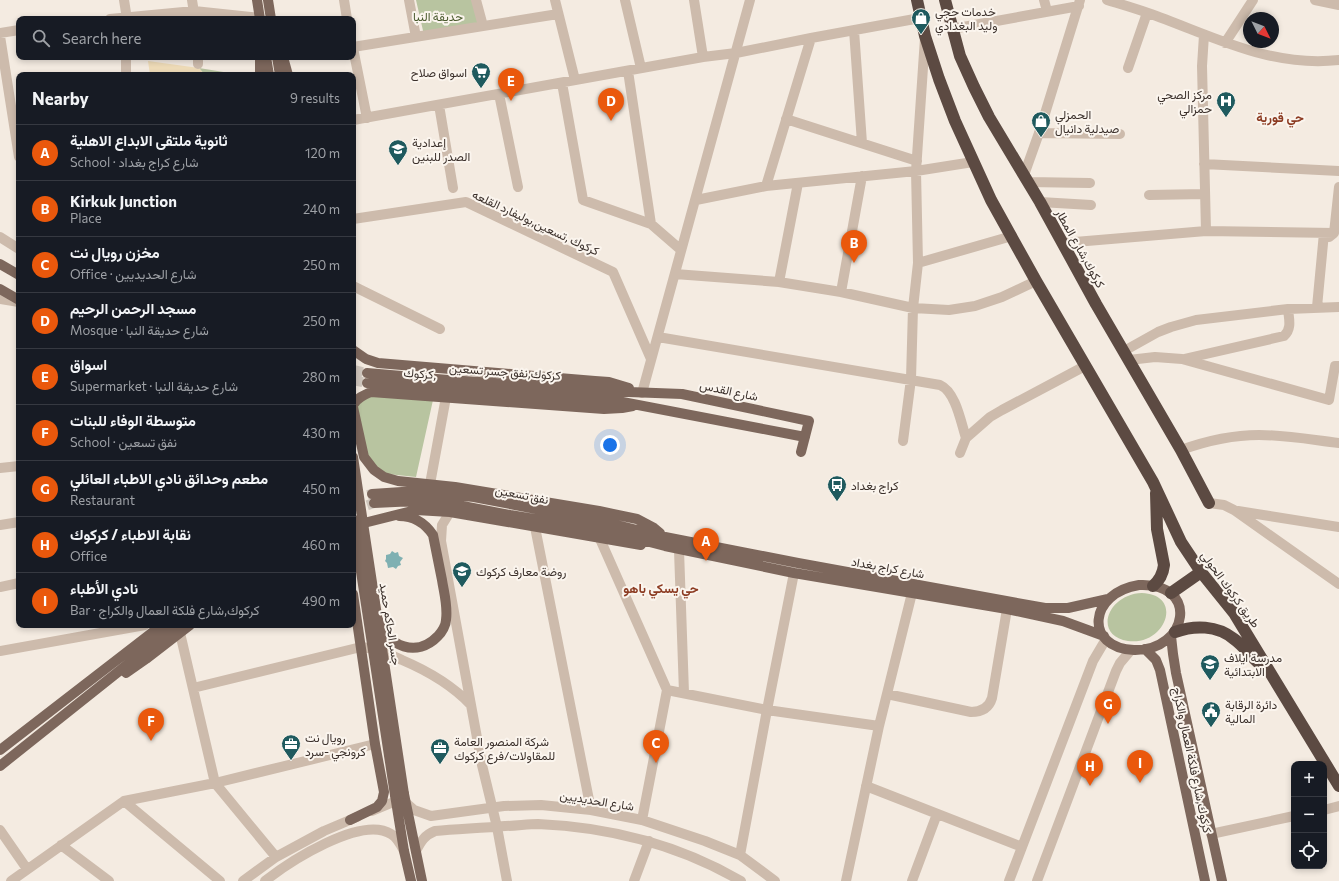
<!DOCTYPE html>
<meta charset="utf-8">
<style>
body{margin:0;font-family:Commissioner,Vazirmatn,sans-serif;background:#242831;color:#f1f3f6}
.controls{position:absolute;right:12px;bottom:12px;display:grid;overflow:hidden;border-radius:8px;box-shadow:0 2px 6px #0003}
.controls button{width:36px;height:36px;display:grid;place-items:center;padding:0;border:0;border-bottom:1px solid #363941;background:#171b24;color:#f1f3f6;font:20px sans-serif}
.compass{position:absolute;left:1243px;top:12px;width:36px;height:36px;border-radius:50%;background:#171b24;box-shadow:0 2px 6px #0003;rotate:132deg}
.you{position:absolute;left:610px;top:445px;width:14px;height:14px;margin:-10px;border:3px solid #fff;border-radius:50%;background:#1a73e8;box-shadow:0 0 0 6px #1a73e833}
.badge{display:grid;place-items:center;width:26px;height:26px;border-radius:50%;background:#ea580c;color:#fff;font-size:13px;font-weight:700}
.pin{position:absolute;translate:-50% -33px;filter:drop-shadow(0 1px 2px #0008)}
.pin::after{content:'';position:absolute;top:21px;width:14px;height:12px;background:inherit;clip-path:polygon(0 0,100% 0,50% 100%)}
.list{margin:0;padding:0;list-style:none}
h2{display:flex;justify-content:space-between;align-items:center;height:52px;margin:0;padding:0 16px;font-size:17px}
h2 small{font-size:13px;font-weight:400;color:#9ea1a6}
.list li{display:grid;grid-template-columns:26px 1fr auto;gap:12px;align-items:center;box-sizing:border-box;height:56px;padding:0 16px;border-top:1px solid #363941}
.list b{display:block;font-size:15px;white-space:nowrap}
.list p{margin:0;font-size:13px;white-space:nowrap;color:#9ea1a6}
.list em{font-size:13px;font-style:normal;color:#9ea1a6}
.icon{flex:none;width:22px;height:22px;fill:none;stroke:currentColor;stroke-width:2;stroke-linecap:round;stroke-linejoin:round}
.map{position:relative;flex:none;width:1339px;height:881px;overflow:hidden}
.search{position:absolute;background:#171b24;box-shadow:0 2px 6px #0003;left:16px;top:16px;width:340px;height:44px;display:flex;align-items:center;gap:10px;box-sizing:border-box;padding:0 14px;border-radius:8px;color:#9ea1a6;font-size:15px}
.panel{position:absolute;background:#171b24;box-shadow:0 2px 6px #0003;left:16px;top:72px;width:340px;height:556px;border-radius:8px}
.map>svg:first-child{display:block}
.green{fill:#b8c4a0}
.sand{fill:#efdcb8}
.water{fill:#7fb0b2}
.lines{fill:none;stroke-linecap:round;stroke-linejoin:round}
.major-tunnel{stroke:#cfc6bd;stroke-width:10;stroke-dasharray:10 5;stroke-linecap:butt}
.minor{stroke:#cdbbac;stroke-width:10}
.major{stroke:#7d675c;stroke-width:10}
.highway{stroke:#5c4a42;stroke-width:12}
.major-bridge{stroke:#7d675c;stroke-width:10}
.labels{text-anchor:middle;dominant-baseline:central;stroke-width:4;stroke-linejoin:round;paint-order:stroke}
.poi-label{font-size:12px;fill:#3b302b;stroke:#fbf5ee;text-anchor:start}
.park-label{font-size:12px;fill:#4a5a2e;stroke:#fbf5ee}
.street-label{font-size:12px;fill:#3b302b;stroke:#fbf5ee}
.neighbourhood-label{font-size:13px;font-weight:bold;fill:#8c3b22;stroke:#fbf5ee}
</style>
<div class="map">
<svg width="1339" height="881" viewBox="0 0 1339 881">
<rect width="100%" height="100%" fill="#f4ebe1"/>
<!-- green -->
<path class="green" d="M416,0h57l6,25 -55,10z
M199,68l43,7h-37z
M363,395l70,5 -17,77 -38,-4 -11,-18 -12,-53z
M1142,593c43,2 23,53 -14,48 -36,-6 -20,-47 14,-48z"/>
<!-- sand -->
<path class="sand" d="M148,61l51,7 6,7h-55z"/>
<!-- water -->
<path class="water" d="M392,551l3,2 3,-1 1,4 4,2 -3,4 1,3 -3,1 -2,3 -3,-2 -5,1 -1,-5 -2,-2 1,-2v-4l4,-1z"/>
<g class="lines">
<!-- major-tunnel -->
<path class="major-tunnel" d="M353,370l14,3
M353,380l14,3
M353,499l19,-5
M353,510l21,-7"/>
<!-- minor -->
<path class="minor" d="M124,0l3,19
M192,0l3,19
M344,0l3,19
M409,0l7,37
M476,0l7,26
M555,0l20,80
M625,0l16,68
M694,0l9,57
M1044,0l3,11
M1107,0c13,4 27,8 41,13 63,22 121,55 191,47
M1315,0l24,5
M110,19l84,-8 66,7
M952,29l127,-23
M854,30l8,113
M0,33l19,-3
M1204,35l-2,31 4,165
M0,36l19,121
M1225,43l28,-43
M353,47l205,-33
M353,48l14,70
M198,57v7
M1128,68l19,-55
M628,71l23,153
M126,75v-18
M562,83l21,117 68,24 30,26
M499,94l19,93
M439,105l14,83
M786,119l131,42
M353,120l350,-63 33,-4 75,-15 109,-20
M1039,133l81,1
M1204,164l135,7
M1024,175l15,-42 41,-133
M1028,182l62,1
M766,186l45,-148
M1149,195l56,-1
M696,200l70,-14 150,-15 57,-9
M1040,202l51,3
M353,219l113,-17 147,70 38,87
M0,237l19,12
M1329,237l5,-4 5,-46
M1063,243l143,-12 128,2
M918,263l94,-27
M675,274l104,8 62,10 72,16 36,2 26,-4 27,-9 34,-16
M779,282l19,-99
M353,286l87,43
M841,292l21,-116
M0,299l19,3
M1317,307l7,-74
M658,337l282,48c16,7 21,38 26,53l-6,15
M1124,351l34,-19 13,-5 25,-7 92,-11 51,-2
M1184,359l100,-23c8,-7 5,-17 4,-27
M1129,360l26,-3 27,2 147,41 6,-34h4
M642,393l108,-393
M966,438l24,-21 12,-7 83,-44
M903,441l8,-62 2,-71 5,-45 -2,-92 9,-133
M1181,450c25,-9 51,-15 78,-15 27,0 54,5 80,8
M0,468l19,-2
M430,484l16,-87
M1209,503l15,2 10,5 105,74
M1238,511l101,16
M450,512l-8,13 -1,16 41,224 15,62 10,54
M0,525l19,-3
M535,527l56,283
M600,539l67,151 100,20 112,16
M679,550l5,143
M0,587l19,-4
M180,633l35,150 61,74
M0,651l145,-26
M193,688l168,-41c15,1 27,6 41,13 26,11 49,24 69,45
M887,694l84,18c11,0 18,-4 21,-14l15,-89
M866,786l156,61
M124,801l96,80
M405,802l9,8 17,6 73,-10 37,-1 50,5 51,10 63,21 35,14 35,26
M1324,810l15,-4
M372,811l24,-10
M642,820l25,-130
M0,830l27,39
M1211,834l83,-18
M61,845l48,36
M416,851c5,-10 9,-16 19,-20 24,-2 47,-3 70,-5 11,0 22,-2 33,-2 71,3 141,21 203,57
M740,855l27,-145 27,-137
M11,881l113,-80 91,-18 160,-39
M243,881l33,-24 48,-26 33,-14
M265,881c24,-19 96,-66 126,-47 6,3 10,11 13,17
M634,881l15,-40
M846,881l33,-155 33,-133
M912,881l25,-67
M1009,881l84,-220 13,-22
M1037,881l79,-210 4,-8 11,-13"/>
<!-- major -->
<path class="major" d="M257,0l3,19
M268,0l3,19
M266,57l3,18
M277,57l3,18
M283,57l5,18
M260,75v-18
M0,264l19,11
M0,289l19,11
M353,350l13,9 12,4 217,18 14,1 20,6
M367,373l81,7 181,12 53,2 127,27 -8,31
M367,383l245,17 193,37
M353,405c4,-7 11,-10 18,-13l233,17 18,-1 11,-2
M353,407l11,50 10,13 10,7 14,4 57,6 144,24 38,8 17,9 6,5
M372,494l45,-3 57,6 135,26 56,14 133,26 247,45h23l40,-9
M374,503l42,-2 31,2 63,12 97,16 58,15 129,27 213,36 56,12 41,15
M356,525l60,-15 34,2 191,33
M1139,585c61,-3 50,66 -5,65 -50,-2 -46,-57 5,-65z
M378,620c10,27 39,38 60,16 4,-4 8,-11 8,-16 2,-14 -2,-27 -4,-40 -3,-15 -6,-30 -9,-45 -8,-12 -20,-19 -34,-19
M1171,636l2,18 3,19 46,208
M1145,649l11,11 4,10 45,211
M126,673l20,-14 44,-34
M0,750l162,-125
M0,766l177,-141
M404,794l18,87
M395,795l9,56 7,30
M350,820l27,-13 5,-6 2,-9 -9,-48 -22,-150"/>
<!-- highway -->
<path class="highway" d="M917,0l8,36 14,43 16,42 36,79 45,81 117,201 28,60 20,30 33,41 105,173
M945,0l15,56 14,31 15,30 51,85 56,102 85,146 28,53
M1153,586c7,-6 10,-12 11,-21l-7,-36 -1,-36
M1171,593l30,-21
M1175,632c19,-7 42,-7 59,7 10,7 17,18 27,26"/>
<!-- major-bridge -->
<path class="major-bridge" d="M353,457l51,337
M353,519l42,276"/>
</g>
<!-- icons -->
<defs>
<g id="shop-pin" transform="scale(1)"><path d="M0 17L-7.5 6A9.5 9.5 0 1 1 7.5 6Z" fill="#1f5a5e" stroke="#fbf5ee"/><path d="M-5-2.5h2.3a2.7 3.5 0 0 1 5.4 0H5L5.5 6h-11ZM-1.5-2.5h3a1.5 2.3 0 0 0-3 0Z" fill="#fff"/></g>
<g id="supermarket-pin" transform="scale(1)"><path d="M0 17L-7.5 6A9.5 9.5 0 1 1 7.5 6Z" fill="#1f5a5e" stroke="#fbf5ee"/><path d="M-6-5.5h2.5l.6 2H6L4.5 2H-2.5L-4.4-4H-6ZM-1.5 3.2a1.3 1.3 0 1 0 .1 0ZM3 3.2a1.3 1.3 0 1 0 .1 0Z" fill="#fff"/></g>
<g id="hospital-pin" transform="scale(1)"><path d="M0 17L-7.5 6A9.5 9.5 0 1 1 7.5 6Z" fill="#1f5a5e" stroke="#fbf5ee"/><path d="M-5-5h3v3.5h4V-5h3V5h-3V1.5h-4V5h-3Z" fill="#fff"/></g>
<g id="school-pin" transform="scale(1)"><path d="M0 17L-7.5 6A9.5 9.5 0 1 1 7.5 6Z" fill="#1f5a5e" stroke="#fbf5ee"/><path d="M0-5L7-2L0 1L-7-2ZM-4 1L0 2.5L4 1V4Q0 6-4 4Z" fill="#fff"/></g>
<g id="bus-pin" transform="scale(1)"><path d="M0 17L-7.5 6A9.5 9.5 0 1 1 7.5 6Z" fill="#1f5a5e" stroke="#fbf5ee"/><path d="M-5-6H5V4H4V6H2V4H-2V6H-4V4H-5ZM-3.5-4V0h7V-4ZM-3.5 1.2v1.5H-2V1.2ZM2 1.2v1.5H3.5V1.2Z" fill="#fff"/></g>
<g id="civic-pin" transform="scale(1)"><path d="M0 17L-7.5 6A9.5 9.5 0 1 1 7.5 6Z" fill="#1f5a5e" stroke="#fbf5ee"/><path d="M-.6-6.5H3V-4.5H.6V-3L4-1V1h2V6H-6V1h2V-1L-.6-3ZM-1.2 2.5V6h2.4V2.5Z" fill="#fff"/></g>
<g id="office-pin" transform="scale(1)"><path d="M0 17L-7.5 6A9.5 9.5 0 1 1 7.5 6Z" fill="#1f5a5e" stroke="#fbf5ee"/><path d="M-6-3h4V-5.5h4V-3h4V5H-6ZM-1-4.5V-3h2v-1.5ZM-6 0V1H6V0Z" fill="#fff"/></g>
</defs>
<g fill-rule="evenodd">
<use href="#shop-pin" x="921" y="18"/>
<use href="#supermarket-pin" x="481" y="72"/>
<use href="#hospital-pin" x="1226" y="101"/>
<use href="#shop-pin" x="1041" y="121"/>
<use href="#school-pin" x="398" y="149"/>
<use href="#bus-pin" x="837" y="485"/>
<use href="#school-pin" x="462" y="571"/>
<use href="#school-pin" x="1210" y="664"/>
<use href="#civic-pin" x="1211" y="711"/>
<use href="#office-pin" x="291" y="744"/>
<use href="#office-pin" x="440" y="748"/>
</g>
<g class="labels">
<!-- poi labels -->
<g class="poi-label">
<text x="935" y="11">خدمات حجي<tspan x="935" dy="14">وليد البغدادي</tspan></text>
<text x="467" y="72" text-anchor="end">اسواق صلاح</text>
<text x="1212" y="94" text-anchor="end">مركز الصحي<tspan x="1212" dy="14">حمزالي</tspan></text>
<text x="1055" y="114">الحمزلي<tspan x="1055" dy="14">صيدلية دانيال</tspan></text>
<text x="412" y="142">إعدادية<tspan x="412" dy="14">الصدر للبنين</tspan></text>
<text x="851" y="485">كراج بغداد</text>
<text x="476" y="571">روضة معارف كركوك</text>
<text x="1224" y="657">مدرسة ايلاف<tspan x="1224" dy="14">الابتدائية</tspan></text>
<text x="1225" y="704">دائرة الرقابة<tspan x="1225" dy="14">المالية</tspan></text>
<text x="305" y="737">رويال نت<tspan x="305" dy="14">كرونجي -سرد</tspan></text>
<text x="454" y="741">شركة المنصور العامة<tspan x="454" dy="14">للمقاولات/فرع كركوك</tspan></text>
</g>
<!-- park labels -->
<g class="park-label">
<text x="438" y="16">حديقة النبا</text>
</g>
<!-- street labels -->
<g class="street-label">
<text transform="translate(536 222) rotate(25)">كركوك ,تسعين,بوليفارد القلعه</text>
<text transform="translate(1081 248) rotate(61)">كركوك,شارع المطار</text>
<text transform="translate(505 371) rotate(4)">كركوك,نفق جسر تسعين</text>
<text transform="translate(420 373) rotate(4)">كركوك,</text>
<text transform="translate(729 390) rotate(12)">شارع القدس</text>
<text transform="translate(522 494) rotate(11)">نفق تسعين</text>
<text transform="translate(888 567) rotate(10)">شارع كراج بغداد</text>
<text transform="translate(1231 589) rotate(54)">طريق كركوك الحولي</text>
<text transform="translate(391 624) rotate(81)">جسر الحاكم حميد</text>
<text transform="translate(1193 760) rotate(78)">كركوك,شارع فلكة العمال والكراج</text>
<text transform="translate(597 800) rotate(9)">شارع الحديديين</text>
</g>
<!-- neighbourhood labels -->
<g class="neighbourhood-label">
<text x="1280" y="117">حي قورية</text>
<text x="661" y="588">حي يسكي باهو</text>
</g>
</g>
</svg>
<div class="controls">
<button>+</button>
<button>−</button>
<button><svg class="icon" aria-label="locate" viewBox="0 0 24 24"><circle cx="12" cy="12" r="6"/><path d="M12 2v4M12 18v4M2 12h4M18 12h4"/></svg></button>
</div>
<svg class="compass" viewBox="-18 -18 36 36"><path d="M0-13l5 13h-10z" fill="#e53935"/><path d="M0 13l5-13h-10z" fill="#9ea1a6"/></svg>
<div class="you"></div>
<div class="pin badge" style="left:706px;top:561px">A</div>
<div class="pin badge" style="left:854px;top:263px">B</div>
<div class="pin badge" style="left:656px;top:763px">C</div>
<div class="pin badge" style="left:611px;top:121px">D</div>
<div class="pin badge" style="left:511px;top:101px">E</div>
<div class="pin badge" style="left:151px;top:741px">F</div>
<div class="pin badge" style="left:1108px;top:724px">G</div>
<div class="pin badge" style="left:1090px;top:786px">H</div>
<div class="pin badge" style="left:1140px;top:783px">I</div>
<div class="search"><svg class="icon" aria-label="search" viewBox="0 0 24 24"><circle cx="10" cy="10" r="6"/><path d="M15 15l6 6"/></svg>Search here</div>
<section class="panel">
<h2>Nearby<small>9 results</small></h2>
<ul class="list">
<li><span class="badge">A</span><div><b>ثانوية ملتقى الابداع الاهلية</b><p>School · شارع كراج بغداد</p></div><em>120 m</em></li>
<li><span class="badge">B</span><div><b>Kirkuk Junction</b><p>Place</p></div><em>240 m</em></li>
<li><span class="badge">C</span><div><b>مخزن رويال نت</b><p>Office · شارع الحديديين</p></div><em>250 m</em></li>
<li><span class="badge">D</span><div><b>مسجد الرحمن الرحيم</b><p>Mosque · شارع حديقة النبا</p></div><em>250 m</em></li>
<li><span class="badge">E</span><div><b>اسواق</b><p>Supermarket · شارع حديقة النبا</p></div><em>280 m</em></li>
<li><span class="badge">F</span><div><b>متوسطة الوفاء للبنات</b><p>School · نفق تسعين</p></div><em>430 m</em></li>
<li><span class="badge">G</span><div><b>مطعم وحدائق نادي الاطباء العائلي</b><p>Restaurant</p></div><em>450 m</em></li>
<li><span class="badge">H</span><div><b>نقابة الاطباء / كركوك</b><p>Office</p></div><em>460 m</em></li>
<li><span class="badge">I</span><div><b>نادي الأطباء</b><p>Bar · كركوك,شارع فلكة العمال والكراج</p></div><em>490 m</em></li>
</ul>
</section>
</div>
